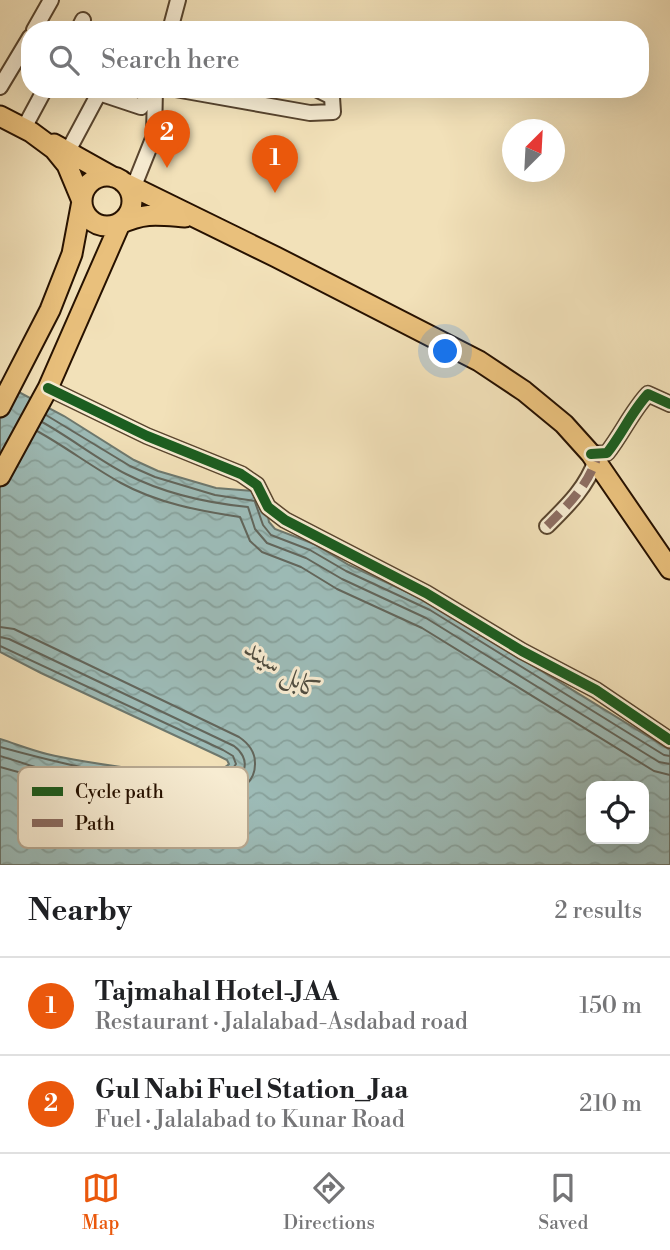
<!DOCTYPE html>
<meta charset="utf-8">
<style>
body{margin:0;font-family:"Libre Bodoni",Amiri,serif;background:#f6f6f6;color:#202124}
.controls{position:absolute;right:21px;bottom:21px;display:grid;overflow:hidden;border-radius:14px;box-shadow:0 7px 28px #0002}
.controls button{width:63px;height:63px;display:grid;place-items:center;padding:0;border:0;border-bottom:2px solid #e0e0e0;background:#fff;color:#202124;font:35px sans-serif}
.compass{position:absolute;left:502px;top:119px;width:63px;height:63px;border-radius:50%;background:#fff;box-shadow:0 7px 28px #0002;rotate:24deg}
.you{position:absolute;left:446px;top:352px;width:24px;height:24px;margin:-18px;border:5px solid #fff;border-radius:50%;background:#1a73e8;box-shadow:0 0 0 10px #1a73e833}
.badge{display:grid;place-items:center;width:46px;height:46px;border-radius:50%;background:#ea580c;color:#fff;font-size:23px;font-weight:700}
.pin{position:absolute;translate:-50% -58px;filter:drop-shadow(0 2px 4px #0008)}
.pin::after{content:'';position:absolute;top:37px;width:24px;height:21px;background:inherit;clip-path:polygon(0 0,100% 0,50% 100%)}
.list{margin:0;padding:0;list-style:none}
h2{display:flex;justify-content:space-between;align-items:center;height:91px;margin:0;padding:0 28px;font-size:30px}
h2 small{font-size:23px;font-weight:400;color:#757577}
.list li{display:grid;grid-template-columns:46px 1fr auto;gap:21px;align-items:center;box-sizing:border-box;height:98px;padding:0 28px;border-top:2px solid #e0e0e0}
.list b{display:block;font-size:26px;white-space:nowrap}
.list p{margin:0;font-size:23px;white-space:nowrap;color:#757577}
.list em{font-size:23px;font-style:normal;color:#757577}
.icon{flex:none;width:38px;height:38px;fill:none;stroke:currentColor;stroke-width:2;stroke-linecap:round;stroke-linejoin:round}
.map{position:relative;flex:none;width:670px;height:865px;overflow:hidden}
.search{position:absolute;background:#fff;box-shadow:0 7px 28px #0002;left:21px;right:21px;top:21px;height:77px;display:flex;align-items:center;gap:18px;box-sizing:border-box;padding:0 24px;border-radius:28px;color:#757577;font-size:26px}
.sheet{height:287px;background:#fff}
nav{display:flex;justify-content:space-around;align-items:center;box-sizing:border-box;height:98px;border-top:2px solid #e0e0e0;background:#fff;font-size:19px;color:#757577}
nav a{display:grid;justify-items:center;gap:4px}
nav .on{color:#ea580c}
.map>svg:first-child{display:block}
.water{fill:url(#water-waves);stroke:#6d786e;stroke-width:2;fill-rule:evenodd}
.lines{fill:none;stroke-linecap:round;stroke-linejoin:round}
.shore{stroke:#62665c;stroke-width:2}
.minor-casing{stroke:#59452e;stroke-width:18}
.major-casing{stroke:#261100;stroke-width:23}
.minor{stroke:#f7ecd2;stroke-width:14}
.major{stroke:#e9c07c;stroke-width:19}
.quiet{stroke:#8d6e63;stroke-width:9;stroke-dasharray:18 9;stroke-linecap:butt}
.cycleway-casing{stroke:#f7ecd2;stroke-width:15}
.cycleway{stroke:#1b5e20;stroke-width:10}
.labels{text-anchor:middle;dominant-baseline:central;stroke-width:6;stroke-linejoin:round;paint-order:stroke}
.water-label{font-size:26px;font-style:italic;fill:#504d40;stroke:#f7ecd2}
.key{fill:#f7ecd2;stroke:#b8aa93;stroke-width:2}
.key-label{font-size:19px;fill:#261100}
</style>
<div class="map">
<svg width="670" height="865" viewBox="0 0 670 865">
<defs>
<pattern id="water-waves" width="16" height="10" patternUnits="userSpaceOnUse" patternTransform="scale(1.75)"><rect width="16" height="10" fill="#9dbcb8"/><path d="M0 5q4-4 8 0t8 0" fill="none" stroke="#87a19c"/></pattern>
</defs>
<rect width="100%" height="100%" fill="#f2e1b9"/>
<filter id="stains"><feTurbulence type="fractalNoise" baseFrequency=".00286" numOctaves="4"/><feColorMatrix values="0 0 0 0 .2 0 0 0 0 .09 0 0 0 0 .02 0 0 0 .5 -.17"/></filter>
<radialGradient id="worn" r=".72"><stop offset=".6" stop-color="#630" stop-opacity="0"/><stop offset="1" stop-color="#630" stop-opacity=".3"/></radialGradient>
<!-- water -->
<path class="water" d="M0,382l64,34 70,44 24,11 58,17 37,3 14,20 2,11 6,7 39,15 35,21 84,39 237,146v115h-670v-126c16,5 31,11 47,15 29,7 164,31 182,10l-2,-4 -8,-4 -178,-83 -41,-21zM591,786h53v53h-53z"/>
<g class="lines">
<!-- shore -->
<path class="shore" d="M46,415l84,51 25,11 60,18 40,6
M42,422c29,16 55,37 84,52 37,19 81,29 122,33l7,22 12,14 39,15 36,21 84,39 233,144 11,2
M37,431c29,16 55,36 84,52 36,20 79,28 119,34l10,24 12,11 39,15 36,22 85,39 232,143 16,4
M255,502l8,23 8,10 39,15 36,21 84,39 234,145 6,1
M0,627l14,2 225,108c9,6 16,15 16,26 2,73 -217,15 -255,4
M0,637l9,2 225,107c7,5 13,14 10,23 -12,38 -171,8 -203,0 -13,-4 -27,-9 -41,-13
M0,646l223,104 10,6 3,8 -7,10c-18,6 -35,5 -54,4 -60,-1 -117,-15 -175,-31"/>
<!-- minor casing -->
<g class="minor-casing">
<path id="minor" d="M34,30l17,-30
M78,30l5,-10
M170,30l8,-30
M0,87l30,-50
M175,89l135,24 23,-1 -1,-15 -16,-8
M24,128l21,-39
M68,151l31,-58 42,14 11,-18
M134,186l20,-50 1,-47
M48,388l99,48 94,38 16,11 11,22 17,13 141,73 96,58 74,39 74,50
M591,454l16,-1c15,-19 25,-42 41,-59l22,10
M547,526c21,-21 39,-38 49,-66"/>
</g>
<!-- major casing -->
<g class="major-casing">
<path id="major" d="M0,116l31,16 23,17 13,16 15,36 -10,53 -22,56 -50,97
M54,144l59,33
M82 201a25 25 0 1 1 50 0a25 25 0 1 1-50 0Z
M123,182l153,75 203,104 45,30 40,33 27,30 79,115
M0,476l48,-88 72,-164c24,-12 39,-9 65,-7"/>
</g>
<!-- minor -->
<use href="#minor" class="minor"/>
<!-- major -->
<use href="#major" class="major"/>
<!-- quiet -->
<path class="quiet" d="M547,526c21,-21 39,-38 49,-66"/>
<!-- cycleway casing -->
<g class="cycleway-casing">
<path id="cycleway" d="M48,388l99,48 94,38 16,11 11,22 17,13 141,73 96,58 74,39 74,50
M591,454l16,-1c15,-19 25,-42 41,-59l22,10"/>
</g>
<!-- cycleway -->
<use href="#cycleway" class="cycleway"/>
</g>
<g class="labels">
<!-- water labels -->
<g class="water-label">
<text transform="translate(283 670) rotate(34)">کابل سيند</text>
</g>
</g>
<!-- legend -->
<rect x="18" y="767" width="230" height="81" rx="10" class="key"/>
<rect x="32" y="787" width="31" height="9" fill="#1b5e20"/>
<rect x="32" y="819" width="31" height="8" fill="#8d6e63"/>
<g class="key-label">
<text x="75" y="798">Cycle path</text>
<text x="75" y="830">Path</text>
</g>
<rect width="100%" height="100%" filter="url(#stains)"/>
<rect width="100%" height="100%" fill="url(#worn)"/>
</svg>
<div class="controls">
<button><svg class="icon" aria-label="locate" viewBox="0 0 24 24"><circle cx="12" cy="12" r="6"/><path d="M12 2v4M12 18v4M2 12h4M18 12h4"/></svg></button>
</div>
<svg class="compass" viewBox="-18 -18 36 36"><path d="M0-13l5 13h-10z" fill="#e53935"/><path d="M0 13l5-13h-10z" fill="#757577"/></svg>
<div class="you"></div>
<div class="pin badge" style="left:275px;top:193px">1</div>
<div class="pin badge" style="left:167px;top:168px">2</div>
<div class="search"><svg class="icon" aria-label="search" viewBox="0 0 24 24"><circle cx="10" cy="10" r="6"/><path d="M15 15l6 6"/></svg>Search here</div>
</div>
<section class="sheet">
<h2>Nearby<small>2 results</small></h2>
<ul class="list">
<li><span class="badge">1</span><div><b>Tajmahal Hotel-JAA</b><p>Restaurant · Jalalabad-Asdabad road</p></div><em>150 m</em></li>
<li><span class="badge">2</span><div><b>Gul Nabi Fuel Station_Jaa</b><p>Fuel · Jalalabad to Kunar Road</p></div><em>210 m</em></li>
</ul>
</section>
<nav>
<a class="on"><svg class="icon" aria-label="map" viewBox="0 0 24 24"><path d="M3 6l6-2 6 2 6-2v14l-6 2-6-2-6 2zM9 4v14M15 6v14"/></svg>Map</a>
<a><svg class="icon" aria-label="directions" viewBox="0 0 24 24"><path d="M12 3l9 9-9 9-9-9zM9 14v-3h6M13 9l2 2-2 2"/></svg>Directions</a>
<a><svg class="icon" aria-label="saved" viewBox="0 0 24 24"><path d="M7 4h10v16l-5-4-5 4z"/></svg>Saved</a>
</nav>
